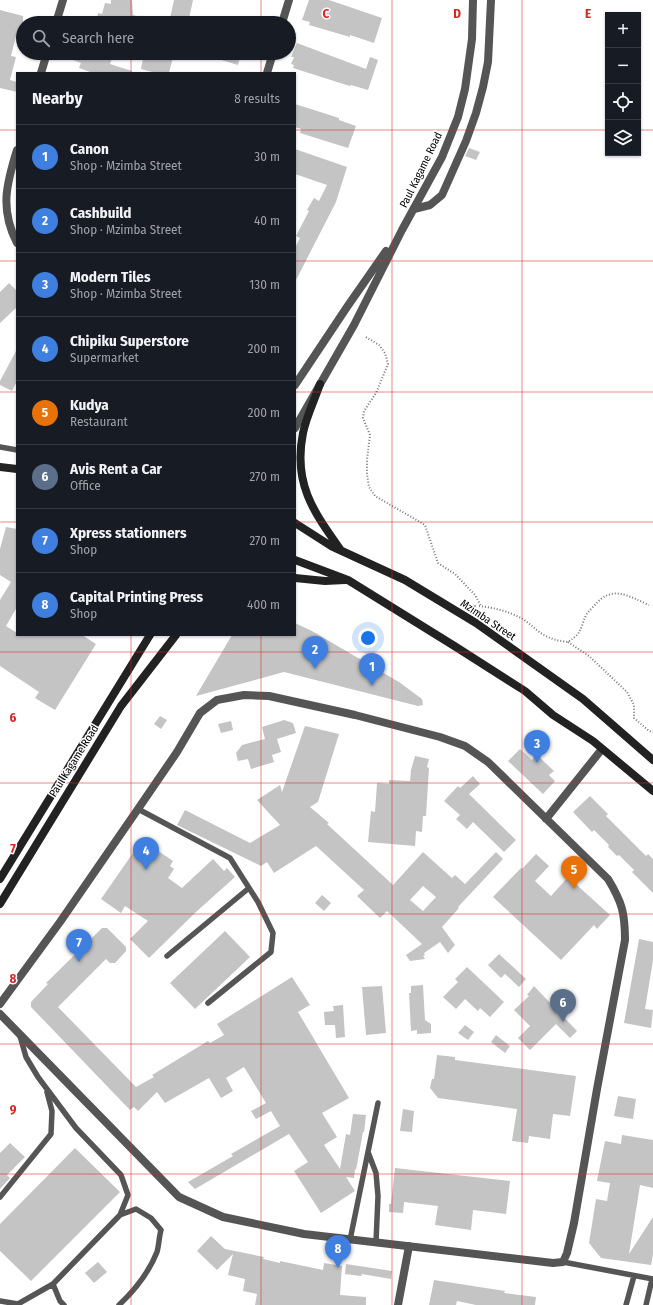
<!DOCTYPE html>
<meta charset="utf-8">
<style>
body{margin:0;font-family:"Fira Sans Condensed",sans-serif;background:#20242c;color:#f1f3f6}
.controls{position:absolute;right:12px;top:12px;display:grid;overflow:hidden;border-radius:0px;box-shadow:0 1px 3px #0004}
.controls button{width:36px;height:36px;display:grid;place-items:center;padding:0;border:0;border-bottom:1px solid #363941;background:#171b24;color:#f1f3f6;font:20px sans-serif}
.you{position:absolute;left:368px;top:638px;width:14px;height:14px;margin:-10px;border:3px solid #fff;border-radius:50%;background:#1a73e8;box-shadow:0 0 0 6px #1a73e833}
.badge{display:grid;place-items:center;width:26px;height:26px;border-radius:50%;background:#1a73e8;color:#fff;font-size:13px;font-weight:700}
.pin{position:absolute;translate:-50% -33px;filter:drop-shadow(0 1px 2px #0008)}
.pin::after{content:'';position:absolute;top:21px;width:14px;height:12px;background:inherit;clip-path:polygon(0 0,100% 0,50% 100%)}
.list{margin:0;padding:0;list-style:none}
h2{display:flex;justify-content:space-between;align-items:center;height:52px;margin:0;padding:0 16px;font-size:17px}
h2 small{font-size:13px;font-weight:400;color:#9ea1a6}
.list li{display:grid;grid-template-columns:26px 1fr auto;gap:12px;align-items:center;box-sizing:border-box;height:64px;padding:0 16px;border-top:1px solid #363941}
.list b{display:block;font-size:15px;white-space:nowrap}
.list p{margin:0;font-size:13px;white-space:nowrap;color:#9ea1a6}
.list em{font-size:13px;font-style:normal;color:#9ea1a6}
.icon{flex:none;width:22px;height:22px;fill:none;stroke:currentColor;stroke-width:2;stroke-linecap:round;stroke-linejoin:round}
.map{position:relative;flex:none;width:653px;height:1305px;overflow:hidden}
.search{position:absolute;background:#171b24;box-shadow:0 1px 3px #0004;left:16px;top:16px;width:280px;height:44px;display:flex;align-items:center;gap:10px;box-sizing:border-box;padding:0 14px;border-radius:22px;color:#9ea1a6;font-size:15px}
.panel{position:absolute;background:#171b24;box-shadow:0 1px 3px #0004;left:16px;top:72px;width:280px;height:564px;border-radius:0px}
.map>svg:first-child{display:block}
.building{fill:#c4c4c4;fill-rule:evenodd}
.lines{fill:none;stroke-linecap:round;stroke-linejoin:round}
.path{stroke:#777;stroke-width:2;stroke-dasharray:1 2;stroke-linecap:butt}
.service{stroke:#555;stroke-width:5.5}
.minor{stroke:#555;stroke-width:8}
.tertiary{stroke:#555;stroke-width:8}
.secondary{stroke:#222;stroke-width:8}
.grid{fill:none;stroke:#d62828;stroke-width:1;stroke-opacity:0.55}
.labels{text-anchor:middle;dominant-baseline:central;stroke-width:3;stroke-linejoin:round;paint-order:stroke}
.street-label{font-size:11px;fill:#000;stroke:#fff}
.grid-label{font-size:13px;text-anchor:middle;font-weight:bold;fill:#d62828;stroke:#fff;stroke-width:3;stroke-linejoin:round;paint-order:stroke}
</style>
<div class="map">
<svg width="653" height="1305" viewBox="0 0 653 1305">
<rect width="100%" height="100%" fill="#fff"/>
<!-- building -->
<path class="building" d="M111,0h21l1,15 4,1 -3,7 -18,-6 -1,6h-19l2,-10 4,1 3,-11 6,1z
M174,0h19l-5,23h-19z
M309,0h20l53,18 -8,25 -24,-8v2l-41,-12 1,-3 -8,-2z
M0,10l23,6v18l-6,-2 -6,24 5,1 -6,23 7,2v10l-17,-4z
M297,43l69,26 4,-12 8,3 -10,30 -17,-5 -1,1 -13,-4 -44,-14 1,-3 -3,-1 3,-7h-3z
M75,53h39l-4,11 22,7v2h-39l-14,-5 2,-5 -8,-3z
M144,53h30l-5,20h-13l-15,-4z
M208,53h33l-3,12 -30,-9z
M295,104l44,14v2l17,6 -8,22 -48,-15 1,-4 -6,-2z
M469,148l11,4 -4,8 -11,-4z
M295,149l52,18 -11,35 -41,80v-34l5,-10 -4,-2 13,-25 -2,-1 7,-12 5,3 8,-16 -32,-11z
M9,283l8,8v16l-17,16v-31z
M17,349v32l-5,10 -12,-6v-4z
M6,527l11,2v78l-11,19 11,7v2h65l14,9 -41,66 -20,-12 4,-6 -39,-26v-66l11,-18 -11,-7v-26z
M295,623l17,8 87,51 23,17 1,6 -5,1 -134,-34 -88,24 36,-61h63z
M160,716l7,4 -6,9 -7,-5z
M284,720l9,3 3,10 -19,6 4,13 -9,3 2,7 -23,7 -3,-10 -10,2 -2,-8 6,-8 23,-6 -3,-12z
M231,721l2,9 -12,3 -3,-9z
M305,726l34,8 -21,68 -8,5 19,16 -2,1 66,61 30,-33 29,26 3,-3 10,9 31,-32 7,7 -45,48 1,1 -17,19 13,18 -7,8 -8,-11 -16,11 1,2 -2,1 2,3 -15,2 -4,-6 16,-11 -35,-33 -7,7 -23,-22 7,-6 -48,-44 -42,27 -7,-11 -6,4 -84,-41 8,-15 65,33 30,-18 -23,-25 23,-15 2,7zM423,886l13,11 -13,14 -13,-11z
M520,749l12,11 5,-5 17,16 -5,4 6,6 -12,13 -35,-33z
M415,756l14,3 -2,8 2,1 -3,48h-3l-1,16 -6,-1 -1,15 -47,-4 3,-31 4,1 2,-29 12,1v-4l21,1 1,-11z
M473,776l7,8 -11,10 47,46 -12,12 -31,-30 -6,7 -11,-10 4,-4 -16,-14 14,-15 2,2z
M590,796l18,18 -2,2 40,40 2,-2 5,5v34l-21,-21 2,-2 -15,-15 -2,1 -9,-9 1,-2 -15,-15 -2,2 -19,-20z
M142,840l31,21 -3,5 4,3 -6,9 14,10 31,-29 11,12 3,-3 8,9 -39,35 -47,46 -19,-19 18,-18 -23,-15 -4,7 -20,-14z
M536,854l13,12 -14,15 16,15 17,-19 42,38 -13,14 -3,-4 -33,35 -68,-63 28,-29 1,1z
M322,895l9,8 -7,8 -9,-8z
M102,928h5l19,19v4l-11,12h-5l-4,-4 -48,48 78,80 18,-10 -2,-2 56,-34 2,2 14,-8 -7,-11 75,-47 18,28 -12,7 51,86 -27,15 15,24 -13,8 16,24 6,-35 4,1 3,-21 13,1 -2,17h-1l-7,38 -1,-1 -1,9 -8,-1 9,14 -34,22 -27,-42 14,-9 -19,-28 -94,55 -7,-7 45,-26 -2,-2 49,-28 -9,-15 -15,8 -5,-8 15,-8 -22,-36 -18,11 7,13 -12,7 -12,-20 -44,25 -8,-11 -19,19 -4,-4 -4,3 -99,-103v-5l17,-18 -2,-1z
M225,931l25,26 -55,52 -25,-26z
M639,939l14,3v18l-8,49 8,1 -2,18 -27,-5z
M499,954l27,25 -7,8 -14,-13 -4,4 -13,-13z
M467,967l37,35 -14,15 -10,-9 -2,3 -13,-12 -9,10 -13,-12 15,-15 -3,-3z
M423,985l2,35 6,4v9l-14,1v-4l-6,1 -2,-38h2v-7z
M382,986l4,47 -20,2 -4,-48z
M534,986l43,45 -7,7 -14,-14 -26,26 -12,-12 12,-12 -16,-16 15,-14 -2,-1z
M343,1005l2,32 -9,1 -1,-13h-10l-1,-13 10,-1 -1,-5z
M465,1025l9,7 -6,8 -10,-7z
M496,1035l14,11 -5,7 -14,-11z
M437,1055l18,2v3l121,16 -6,40 -17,-2 -3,25 -21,-3 -1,7 -16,-2 5,-32 -79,-11 -8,-10 2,-9h2z
M618,1096l18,3 -3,20 -19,-3z
M403,1109l11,2 -2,21 -12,-1z
M622,1135l31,5v48l-13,-3 -11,69 24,-37v37l-2,11 -50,-7 -12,-15 7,-44 11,2 3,-18 -13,-2 8,-40 16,3z
M10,1143l15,14 -18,18 3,3 -10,11v-36z
M75,1148l45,44 -89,89 -31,-30v-27z
M395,1168l115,13 -4,33 -33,-4 -2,20 -36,-5 3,-19 -34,-4 -1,11 -14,-1v-8h2z
M211,1236l14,13 39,8 -1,2 17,4v-2l43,9 1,-7 18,3 -2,29 26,2v8h-111l2,-11 -14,-3 2,-12 -17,-4 5,-21 -16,16 -20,-19z
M98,1262l9,10 -13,11 -9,-10z
M346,1264l46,7 -1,8 -29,-5 -1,2 -16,-2z
M434,1280l71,11 -1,2 32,4 -1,8h-59l-19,-4 -1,4h-27z"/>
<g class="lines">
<!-- path -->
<path class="path" d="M366,337l13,8 6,8 3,11 -12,29 -12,18 -1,7 7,17 -3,25v14l2,13 6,9 50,29 13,38 17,11 20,21 6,11
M464,605c19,1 37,3 55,12 9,4 16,13 25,18 7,4 15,6 24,7 14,-9 12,-13 18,-27 2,-3 5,-6 8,-9 18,-22 34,-10 55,-1
M568,642l21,14 38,36 7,13v13l15,13 4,1"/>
<!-- service -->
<path class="service" d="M0,447l17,3
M138,809l92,49 28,44 15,31 -2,19 -63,51
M167,956l82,-68
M368,1152l8,21 2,23 -2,46
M0,1197l51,-63 1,-23 -5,-19
M350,1240l28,-137
M563,1262l90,17
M53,1284l7,17 4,4
M0,1301l18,3 35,-20 67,-69 8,-20 -7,-20 -45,-47 -38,-51 -12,-20 -6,-21
M119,1305c16,-15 30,-33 38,-53 2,-7 2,-15 4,-22l-10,-12 -15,-9 -16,6
M626,1305l8,-29
M646,1305l6,-26"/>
<!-- minor -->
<path class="minor" d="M56,23l7,-23
M282,23l7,-23
M41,73l6,-20
M267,73l6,-20
M17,150c-11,35 -17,60 0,93
M414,209l16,-4 12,-10 24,-54 10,-28 7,-26 5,-25 3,-62
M546,819l56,-70
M0,1004l60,-82 78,-113 39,-57 23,-39 17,-13 27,-5 25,1 86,19 85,22 25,9 23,16 120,117c14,23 17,34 17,61l-28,149 -23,134 -7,30 -4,9 -10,1 -249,-29 -81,-17 -44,-20 -179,-183
M398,1305l11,-59"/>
<!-- tertiary -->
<path class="tertiary" d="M295,385l52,-78 39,-56
M295,428l59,-103 48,-95 40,-73 16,-40 7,-28 7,-50 1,-39"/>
<!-- secondary -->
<path class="secondary" d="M320,384c-5,15 -14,33 -17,49 -10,50 10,78 37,116
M0,467l17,2
M295,523l36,23 74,34 71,43 107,76 70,61
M295,560l53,20 108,67 69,44 28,24 40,26 60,50
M295,578l30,3 20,-1
M0,879l150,-244
M0,904l121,-198 55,-71"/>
</g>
<!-- grid -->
<path class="grid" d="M131,0v23M261,0v23M392,0v1305M522,0v1305M131,53v20M261,53v20M0,130h17M295,130h313M638,130h15M0,261h17M295,261h358M0,392h17M295,392h358M0,522h17M295,522h358M131,635v670M261,635v670M0,652h653M0,783h653M0,914h653M0,1044h653M0,1174h653"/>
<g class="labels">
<!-- street labels -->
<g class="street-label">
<text transform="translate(421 170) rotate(-64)">Paul Kagame Road</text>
<text transform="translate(488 620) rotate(34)">Mzimba Street</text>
<text transform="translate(74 761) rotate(-58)">Paul Kagame Road</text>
</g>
</g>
<g class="grid-label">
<text x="326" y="18">C</text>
<text x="457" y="18">D</text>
<text x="588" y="18">E</text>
<text x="13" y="722">6</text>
<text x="13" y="853">7</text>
<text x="13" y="983">8</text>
<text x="13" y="1114">9</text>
</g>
</svg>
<div class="controls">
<button>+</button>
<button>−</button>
<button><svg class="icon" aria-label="locate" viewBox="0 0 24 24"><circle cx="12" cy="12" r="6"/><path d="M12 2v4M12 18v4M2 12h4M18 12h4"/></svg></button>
<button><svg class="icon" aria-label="layers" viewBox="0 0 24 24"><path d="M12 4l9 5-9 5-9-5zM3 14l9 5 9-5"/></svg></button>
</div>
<div class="you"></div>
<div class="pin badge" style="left:372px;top:686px;background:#3f7fe0">1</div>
<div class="pin badge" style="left:315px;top:669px;background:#3f7fe0">2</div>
<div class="pin badge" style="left:537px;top:763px;background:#3f7fe0">3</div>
<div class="pin badge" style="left:146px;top:870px;background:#3f7fe0">4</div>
<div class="pin badge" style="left:574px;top:889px;background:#e8710a">5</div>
<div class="pin badge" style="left:563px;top:1022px;background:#5c6f8a">6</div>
<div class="pin badge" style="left:79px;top:962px;background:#3f7fe0">7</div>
<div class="pin badge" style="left:338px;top:1268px;background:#3f7fe0">8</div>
<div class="search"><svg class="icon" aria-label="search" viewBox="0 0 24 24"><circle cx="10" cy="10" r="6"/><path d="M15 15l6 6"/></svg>Search here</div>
<section class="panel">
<h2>Nearby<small>8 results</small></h2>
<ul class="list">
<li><span class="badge" style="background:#3f7fe0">1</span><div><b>Canon</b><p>Shop · Mzimba Street</p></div><em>30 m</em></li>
<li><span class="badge" style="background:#3f7fe0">2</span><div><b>Cashbuild</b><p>Shop · Mzimba Street</p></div><em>40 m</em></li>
<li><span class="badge" style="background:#3f7fe0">3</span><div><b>Modern Tiles</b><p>Shop · Mzimba Street</p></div><em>130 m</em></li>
<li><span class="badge" style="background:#3f7fe0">4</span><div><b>Chipiku Superstore</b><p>Supermarket</p></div><em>200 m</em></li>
<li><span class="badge" style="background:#e8710a">5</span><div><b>Kudya</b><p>Restaurant</p></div><em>200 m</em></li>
<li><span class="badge" style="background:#5c6f8a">6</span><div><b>Avis Rent a Car</b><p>Office</p></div><em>270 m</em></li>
<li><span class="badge" style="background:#3f7fe0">7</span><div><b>Xpress stationners</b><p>Shop</p></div><em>270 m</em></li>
<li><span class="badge" style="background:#3f7fe0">8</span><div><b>Capital Printing Press</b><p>Shop</p></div><em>400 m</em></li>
</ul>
</section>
</div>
